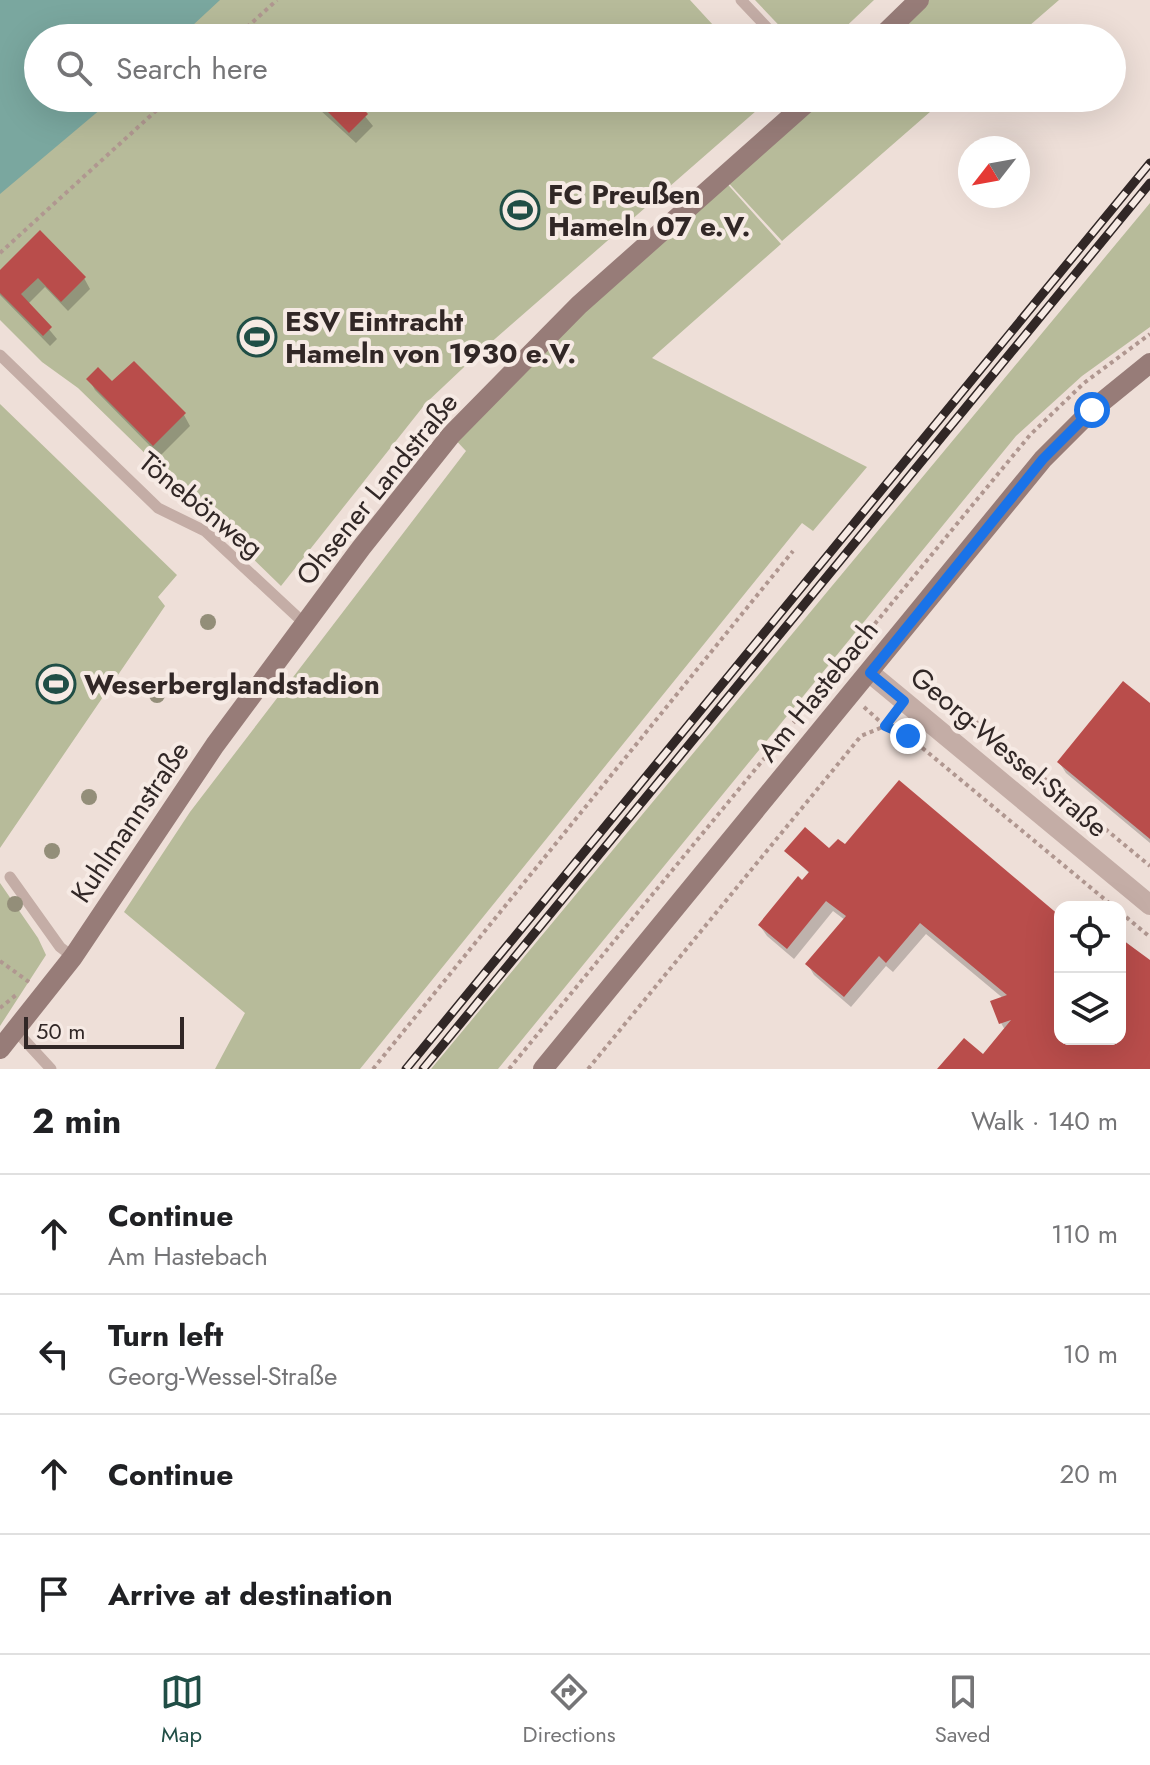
<!DOCTYPE html>
<meta charset="utf-8">
<style>
body{margin:0;font-family:Jost,sans-serif;background:#f6f6f6;color:#202124}
.controls{position:absolute;right:24px;bottom:24px;display:grid;overflow:hidden;border-radius:16px;box-shadow:0 8px 32px #0002}
.controls button{width:72px;height:72px;display:grid;place-items:center;padding:0;border:0;border-bottom:2px solid #e0e0e0;background:#fff;color:#202124;font:40px sans-serif}
.compass{position:absolute;left:958px;top:136px;width:72px;height:72px;border-radius:50%;background:#fff;box-shadow:0 8px 32px #0002;rotate:239deg}
.scale{position:absolute;left:24px;bottom:20px;width:160px;box-sizing:border-box;padding-left:8px;border:4px solid #312726;border-top:0;font-size:22px;line-height:28px;white-space:nowrap;color:#312726;-webkit-text-stroke:6px #f6eae4;paint-order:stroke}
.stop{position:absolute;width:24px;height:24px;margin:-18px;border:6px solid #1a73e8;border-radius:50%;background:#fff}
.stop.end{background:#1a73e8;border-color:#fff;box-shadow:0 2px 8px #0008}
.list{margin:0;padding:0;list-style:none}
h2{display:flex;justify-content:space-between;align-items:center;height:104px;margin:0;padding:0 32px;font-size:34px}
h2 small{font-size:26px;font-weight:400;color:#757577}
.list li{display:grid;grid-template-columns:52px 1fr auto;gap:24px;align-items:center;box-sizing:border-box;height:120px;padding:0 32px;border-top:2px solid #e0e0e0}
.list b{display:block;font-size:30px;white-space:nowrap}
.list p{margin:0;font-size:26px;white-space:nowrap;color:#757577}
.list em{font-size:26px;font-style:normal;color:#757577}
.icon{flex:none;width:44px;height:44px;fill:none;stroke:currentColor;stroke-width:2;stroke-linecap:round;stroke-linejoin:round}
.map{position:relative;flex:none;width:1150px;height:1069px;overflow:hidden}
.search{position:absolute;background:#fff;box-shadow:0 8px 32px #0002;left:24px;right:24px;top:24px;height:88px;display:flex;align-items:center;gap:20px;box-sizing:border-box;padding:0 28px;border-radius:44px;color:#757577;font-size:30px}
.sheet{height:584px;background:#fff}
nav{display:flex;justify-content:space-around;align-items:center;box-sizing:border-box;height:112px;border-top:2px solid #e0e0e0;background:#fff;font-size:22px;color:#757577}
nav a{display:grid;justify-items:center;gap:4px}
nav .on{color:#204e46}
.map>svg:first-child{display:block}
.green{fill:#b7bb9a}
.water{fill:#7aa79f}
.shadow{fill:#0003}
.building{fill:#b94d4b}
.lines{fill:none;stroke-linecap:round;stroke-linejoin:round}
.path{stroke:#b09790;stroke-width:4;stroke-dasharray:4 4;stroke-linecap:butt}
.service{stroke:#c4ada6;stroke-width:11}
.minor{stroke:#c4ada6;stroke-width:20}
.secondary{stroke:#977c78;stroke-width:20}
.rail-casing{stroke:#312726;stroke-width:9}
.rail{stroke:#f6eae4;stroke-width:6;stroke-dasharray:18;stroke-linecap:butt}
.tree{fill:#938e79}
.route{stroke:#1a73e8;stroke-width:10}
.labels{text-anchor:middle;dominant-baseline:central;stroke-width:8;stroke-linejoin:round;paint-order:stroke}
.poi-label{font-size:28px;font-weight:bold;fill:#312726;stroke:#f6eae4;text-anchor:start}
.street-label{font-size:28px;fill:#312726;stroke:#f6eae4}
</style>
<div class="map">
<svg width="1150" height="1069" viewBox="0 0 1150 1069">
<rect width="100%" height="100%" fill="#eedfd8"/>
<!-- green -->
<path class="green" d="M0,0h690l35,38h-687v60h733l-291,254 -54,51 -145,183 -203,-198 -36,-26 -42,-42z
M755,0h119l-40,38h-43z
M921,0h138l-44,38h-133z
M814,98h132l-164,143 -58,-63z
M722,178l59,66 -129,114 215,109 -54,64 -11,-8 -442,546h-145l30,-56 -121,-101 66,-100 276,-361 -15,-16z
M1150,203v124l-68,49 -66,60 -518,633h-67z
M0,404l177,171 -19,22 7,9 -165,242z
M0,883l38,55 8,17 -46,71z"/>
<!-- water -->
<path class="water" d="M0,0h220l-41,38h-141v60h76l-114,96z"/>
<!-- shadow -->
<path class="shadow" d="M307,98h43l23,28 -17,17z
M0,272l84,6 6,11 -22,22 -23,-24 -17,17 29,35 -7,7 -50,-51z
M89,379l95,36 6,11 -30,30 -65,-66z
M1150,705v138l-84,-70 -7,-11z
M845,847l215,72v120h60l2,-100 28,23v107h-210l43,-13 22,-26 -4,-7 3,-24 -78,-65 -33,38 -7,-6 -35,41 -37,-32 -6,-10 37,-45 -12,-9 -39,48 -27,-23 -7,-10 50,-52 -23,-23 48,5z"/>
<!-- building -->
<path class="building" d="M301,26l12,12h-23z
M314,98h39l15,16 -19,19z
M40,230l46,47 -25,25 -23,-24 -17,16 31,33 -9,9 -43,-43v-23z
M134,361l52,52 -33,33 -67,-67 12,-12 14,14z
M1123,681l27,22v136l-93,-77z
M899,780l161,136v123h60v-101l30,22v109h-213l27,-31 19,16 28,-34 -12,4 -9,-23 17,-6 -87,-72 -34,40 -7,-7 -35,41 -39,-33 41,-48 -20,-15 -39,48 -29,-24 40,-49 4,4 7,-8 -25,-21 21,-24 24,21 9,-9 7,5z"/>
<g class="lines">
<!-- path -->
<path class="path" d="M235,38l42,-38
M850,38l13,-12
M0,253l170,-155
M916,687l7,-9 227,188
M864,707l21,19 23,10 206,171
M1120,912l30,25
M0,961l29,21
M0,1008l16,-13
M373,1069l420,-518
M509,1069l521,-634 54,-52 66,-49
M588,1069l273,-333 24,-10 8,-11"/>
<!-- service -->
<path class="service" d="M741,0l36,38
M0,355l158,153 47,23 100,93
M10,877l50,70 13,10
M17,1032l34,37"/>
<!-- minor -->
<path class="minor" d="M870,673l280,232"/>
<!-- secondary -->
<path class="secondary" d="M880,38l39,-38
M0,1049l73,-92 142,-212 146,-197 90,-113 128,-130 233,-207
M543,1069l500,-610 49,-49 58,-47"/>
<!-- rail casing -->
<g class="rail-casing">
<path id="rail" d="M406,1069l744,-906
M423,1069l727,-886"/>
</g>
<!-- rail -->
<use href="#rail" class="rail"/>
</g>
<!-- trees -->
<g class="tree">
<circle cx="208" cy="622" r="8"/>
<circle cx="157" cy="695" r="8"/>
<circle cx="89" cy="797" r="8"/>
<circle cx="52" cy="851" r="8"/>
<circle cx="15" cy="904" r="8"/>
</g>
<g class="lines">
<!-- route -->
<path class="route" d="M908,736l-23,-10 19,-25 -34,-28 173,-214 49,-49"/>
</g>
<!-- icons -->
<defs>
<g id="stadium-ring" transform="scale(2)"><circle r="9.5" fill="#f6eae4" stroke="#204e46" stroke-width="1.5"/><path d="M0-5a6.5 5 0 1 0 0 10a6.5 5 0 1 0 0-10ZM-3.5-1.8h7v3.6h-7Z" fill="#204e46"/></g>
</defs>
<g fill-rule="evenodd">
<use href="#stadium-ring" x="520" y="210"/>
<use href="#stadium-ring" x="257" y="337"/>
<use href="#stadium-ring" x="56" y="684"/>
</g>
<g class="labels">
<!-- poi labels -->
<g class="poi-label">
<text x="548" y="194">FC Preußen<tspan x="548" dy="32">Hameln 07 e.V.</tspan></text>
<text x="285" y="321">ESV Eintracht<tspan x="285" dy="32">Hameln von 1930 e.V.</tspan></text>
<text x="84" y="684">Weserberglandstadion</text>
</g>
<!-- street labels -->
<g class="street-label">
<text transform="translate(377 489) rotate(-51)">Ohsener Landstraße</text>
<text transform="translate(201 505) rotate(39)">Tönebönweg</text>
<text transform="translate(818 691) rotate(-51)">Am Hastebach</text>
<text transform="translate(1009 752) rotate(40)">Georg-Wessel-Straße</text>
<text transform="translate(130 822) rotate(-56)">Kuhlmannstraße</text>
</g>
</g>
</svg>
<div class="controls">
<button><svg class="icon" aria-label="locate" viewBox="0 0 24 24"><circle cx="12" cy="12" r="6"/><path d="M12 2v4M12 18v4M2 12h4M18 12h4"/></svg></button>
<button><svg class="icon" aria-label="layers" viewBox="0 0 24 24"><path d="M12 4l9 5-9 5-9-5zM3 14l9 5 9-5"/></svg></button>
</div>
<svg class="compass" viewBox="-18 -18 36 36"><path d="M0-13l5 13h-10z" fill="#e53935"/><path d="M0 13l5-13h-10z" fill="#757577"/></svg>
<div class="scale">50 m</div>
<div class="stop" style="left:1092px;top:410px"></div>
<div class="stop end" style="left:908px;top:736px"></div>
<div class="search"><svg class="icon" aria-label="search" viewBox="0 0 24 24"><circle cx="10" cy="10" r="6"/><path d="M15 15l6 6"/></svg>Search here</div>
</div>
<section class="sheet">
<h2>2 min<small>Walk · 140 m</small></h2>
<ul class="list">
<li><svg class="icon" aria-label="ahead" viewBox="0 0 24 24"><path d="M12 20V5M6 11l6-6 6 6"/></svg><div><b>Continue</b><p>Am Hastebach</p></div><em>110 m</em></li>
<li><svg class="icon" aria-label="left" viewBox="0 0 24 24"><path d="M17 20v-9H6M10 6l-5 5 5 5"/></svg><div><b>Turn left</b><p>Georg-Wessel-Straße</p></div><em>10 m</em></li>
<li><svg class="icon" aria-label="ahead" viewBox="0 0 24 24"><path d="M12 20V5M6 11l6-6 6 6"/></svg><div><b>Continue</b></div><em>20 m</em></li>
<li><svg class="icon" aria-label="arrive" viewBox="0 0 24 24"><path d="M6 21V4h12l-3 4 3 4H6"/></svg><div><b>Arrive at destination</b></div></li>
</ul>
</section>
<nav>
<a class="on"><svg class="icon" aria-label="map" viewBox="0 0 24 24"><path d="M3 6l6-2 6 2 6-2v14l-6 2-6-2-6 2zM9 4v14M15 6v14"/></svg>Map</a>
<a><svg class="icon" aria-label="directions" viewBox="0 0 24 24"><path d="M12 3l9 9-9 9-9-9zM9 14v-3h6M13 9l2 2-2 2"/></svg>Directions</a>
<a><svg class="icon" aria-label="saved" viewBox="0 0 24 24"><path d="M7 4h10v16l-5-4-5 4z"/></svg>Saved</a>
</nav>
